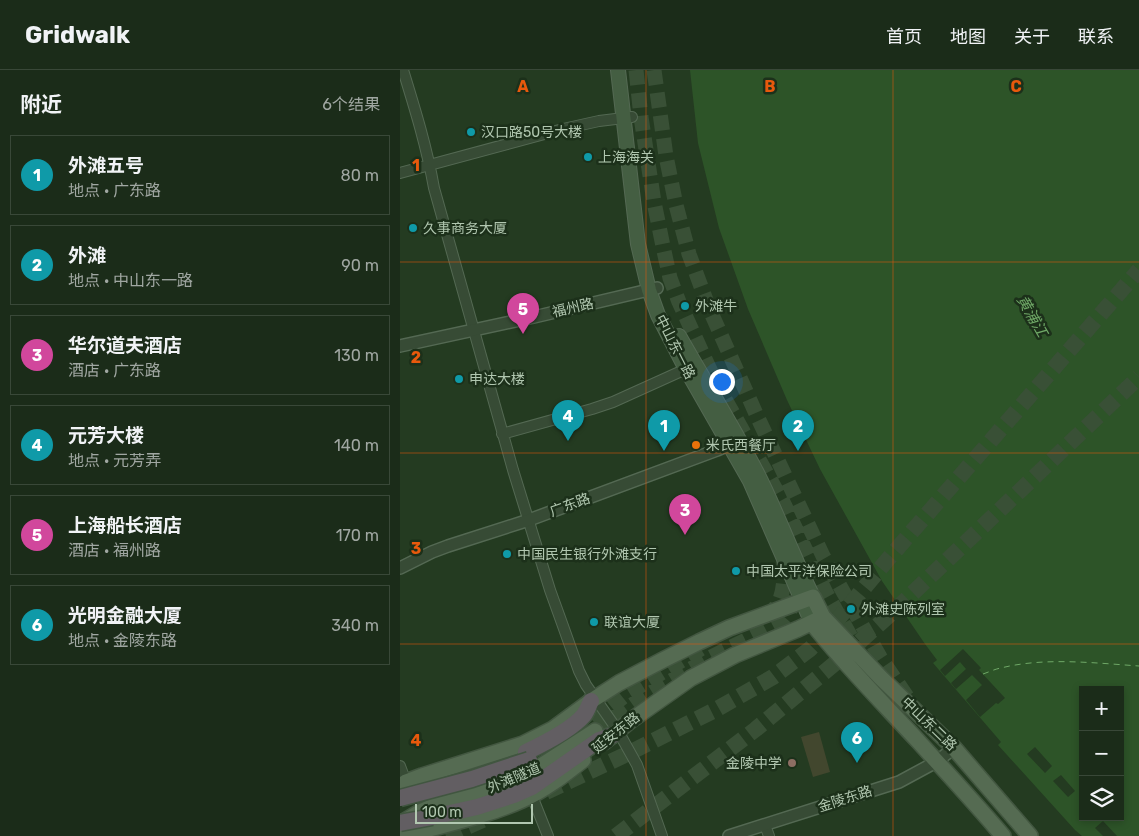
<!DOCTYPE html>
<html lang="zh">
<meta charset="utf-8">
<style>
body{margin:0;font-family:Rubik,"Noto Sans SC",sans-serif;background:#243422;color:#f1f3f6}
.controls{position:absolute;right:15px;bottom:15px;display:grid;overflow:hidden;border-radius:0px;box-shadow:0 2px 8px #0003}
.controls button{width:45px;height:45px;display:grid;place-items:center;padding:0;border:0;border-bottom:1px solid #394838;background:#1b2c19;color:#f1f3f6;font:25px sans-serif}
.scale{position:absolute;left:15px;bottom:12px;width:118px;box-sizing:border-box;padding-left:5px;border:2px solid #b1c7b0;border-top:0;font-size:14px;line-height:18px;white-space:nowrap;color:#b1c7b0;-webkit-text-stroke:4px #1c301a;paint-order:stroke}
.you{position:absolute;left:321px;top:311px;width:18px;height:18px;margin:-12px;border:4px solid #fff;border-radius:50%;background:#1a73e8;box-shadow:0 0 0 8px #1a73e833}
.badge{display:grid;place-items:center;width:32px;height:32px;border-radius:50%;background:#8afc80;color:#fff;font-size:16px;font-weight:700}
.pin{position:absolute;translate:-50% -41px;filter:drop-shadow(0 1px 2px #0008)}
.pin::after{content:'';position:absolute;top:26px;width:18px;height:15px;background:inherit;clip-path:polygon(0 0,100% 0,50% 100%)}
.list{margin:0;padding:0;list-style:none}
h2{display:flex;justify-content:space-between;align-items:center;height:65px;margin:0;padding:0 20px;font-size:21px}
h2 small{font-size:16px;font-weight:400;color:#a0a7a2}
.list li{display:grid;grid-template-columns:32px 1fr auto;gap:15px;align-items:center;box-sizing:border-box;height:80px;margin:0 10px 10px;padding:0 10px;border:1px solid #394838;border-radius:0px}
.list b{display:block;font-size:19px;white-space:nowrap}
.list p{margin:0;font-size:16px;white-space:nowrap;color:#a0a7a2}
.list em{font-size:16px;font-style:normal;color:#a0a7a2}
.icon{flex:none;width:28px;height:28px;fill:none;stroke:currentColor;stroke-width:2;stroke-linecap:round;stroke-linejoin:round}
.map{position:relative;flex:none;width:739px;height:766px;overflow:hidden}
header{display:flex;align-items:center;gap:30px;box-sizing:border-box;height:70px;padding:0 25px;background:#1b2c19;border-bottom:1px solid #394838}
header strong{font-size:24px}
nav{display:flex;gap:28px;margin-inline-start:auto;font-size:18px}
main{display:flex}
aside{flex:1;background:#1b2c19}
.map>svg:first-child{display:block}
.green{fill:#42472e}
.water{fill:#2d5428;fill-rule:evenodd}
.pier{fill:#243b21}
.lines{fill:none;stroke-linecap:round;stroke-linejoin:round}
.ferry{stroke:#6fa867;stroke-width:1;stroke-dasharray:6 5;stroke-linecap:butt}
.primary-tunnel{stroke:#395036;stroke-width:15;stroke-dasharray:15 8;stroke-linecap:butt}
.trunk-tunnel{stroke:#395036;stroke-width:16;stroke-dasharray:16 8;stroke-linecap:butt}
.minor-casing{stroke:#546953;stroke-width:12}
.tertiary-casing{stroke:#546953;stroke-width:14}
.secondary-casing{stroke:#546953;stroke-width:16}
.primary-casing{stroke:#435741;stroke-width:18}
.trunk-casing{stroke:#415640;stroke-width:19}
.minor{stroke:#374b35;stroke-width:10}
.tertiary{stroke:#374b35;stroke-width:11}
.secondary{stroke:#445e42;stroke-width:14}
.primary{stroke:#556b52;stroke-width:15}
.trunk{stroke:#625e62;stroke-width:16}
.trunk-bridge-casing{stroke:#415640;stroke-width:19;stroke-linecap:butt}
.trunk-bridge{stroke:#625e62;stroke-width:16}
.grid{fill:none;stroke:#e8590c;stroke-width:1;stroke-opacity:0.55}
.culture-dot{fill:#0f9aa8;stroke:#1c301a;stroke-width:2}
.food-dot{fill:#e8710a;stroke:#1c301a;stroke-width:2}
.education-dot{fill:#8d6e63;stroke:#1c301a;stroke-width:2}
.labels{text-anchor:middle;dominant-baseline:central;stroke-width:5;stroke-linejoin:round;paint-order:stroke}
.poi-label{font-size:14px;fill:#b1c7b0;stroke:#1c301a;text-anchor:start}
.street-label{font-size:14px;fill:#b1c7b0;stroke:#1c301a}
.water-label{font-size:15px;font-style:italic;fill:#6fa867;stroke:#1c301a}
.grid-label{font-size:16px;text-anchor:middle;font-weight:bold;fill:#e8590c;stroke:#1c301a;stroke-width:5;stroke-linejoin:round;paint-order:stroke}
</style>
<header>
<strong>Gridwalk</strong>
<nav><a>首页</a><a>地图</a><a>关于</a><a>联系</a></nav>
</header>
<main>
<aside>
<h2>附近<small>6个结果</small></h2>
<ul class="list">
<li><span class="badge" style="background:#0f9aa8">1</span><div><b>外滩五号</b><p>地点 · 广东路</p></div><em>80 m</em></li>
<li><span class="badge" style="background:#0f9aa8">2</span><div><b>外滩</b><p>地点 · 中山东一路</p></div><em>90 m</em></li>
<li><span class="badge" style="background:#d1479c">3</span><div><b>华尔道夫酒店</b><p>酒店 · 广东路</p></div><em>130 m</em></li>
<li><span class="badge" style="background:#0f9aa8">4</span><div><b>元芳大楼</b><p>地点 · 元芳弄</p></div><em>140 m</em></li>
<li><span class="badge" style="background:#d1479c">5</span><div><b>上海船长酒店</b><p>酒店 · 福州路</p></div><em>170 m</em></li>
<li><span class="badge" style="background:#0f9aa8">6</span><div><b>光明金融大厦</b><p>地点 · 金陵东路</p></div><em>340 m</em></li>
</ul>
</aside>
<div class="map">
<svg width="739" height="766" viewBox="0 0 739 766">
<rect width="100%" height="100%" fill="#243b21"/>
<!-- green -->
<path class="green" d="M419,662l11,40 -17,5 -12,-40z"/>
<!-- water -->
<path class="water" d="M290,0h449v766h-57l-7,-6 -77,-85 3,-3 -68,-79 4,-3 -12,-16 -43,-63 -62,-112 -33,-69 -39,-91 -29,-81 -21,-85zM683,620h37v127h-37z"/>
<!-- pier -->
<path class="pier" d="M563,579l18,19 -2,2 26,28 -7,6 -2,-1 -16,14 -14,-17 16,-15 -10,-10 -16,14 -1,-1 -4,-5 15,-14 -6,-7 -15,14 -5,-6z
M635,677l17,19 -7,7 -18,-19z
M661,705l14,16 -7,6 -15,-16z
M703,751l14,15h-14l-8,-8z"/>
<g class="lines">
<!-- ferry -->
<path class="ferry" d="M583,604c6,-2 12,-5 18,-6 43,-11 94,-5 138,-2"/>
<!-- primary-tunnel -->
<path class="primary-tunnel" d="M236,0l5,47 13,85 10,49 6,27 9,24 38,83 67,119 41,87 34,60
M254,0l12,86 10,49 13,49 20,54 48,108 66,140 57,101 30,44
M366,546c20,-11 19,-41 17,-61
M474,605l12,19 16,21
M193,651l34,-27 80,-49
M195,661l44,-31 70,-42 55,-27 17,-9 8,-9 6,-16"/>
<!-- trunk-tunnel -->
<path class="trunk-tunnel" d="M146,722l81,-38 90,-45 56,-32 37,-28 19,-19 60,-72 250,-288
M46,766l39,-17
M216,766l140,-107 83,-69 55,-49 245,-234"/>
<!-- minor casing -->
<g class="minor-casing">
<path id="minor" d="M3,0c12,39 24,78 31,118l79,282 37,120 13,36 16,45 7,14 32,46 19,34 25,71
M0,103l163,-44 36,-8 33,-4
M102,364l90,-25 21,-7 73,-33
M0,696l6,16
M132,726l16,40
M365,755l4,11"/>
</g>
<!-- tertiary casing -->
<g class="tertiary-casing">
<path id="tertiary" d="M0,276l134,-29 123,-29
M0,498l32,-16 16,-6 81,-26 188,-70 20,-9
M329,766l170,-54 37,-20 18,-14"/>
</g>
<!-- secondary casing -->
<g class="secondary-casing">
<path id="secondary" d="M218,0l20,174 11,46 9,25 28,54 64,112 62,142
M279,266c26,46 55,92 79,139 20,40 35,82 55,122"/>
</g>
<!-- primary casing -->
<g class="primary-casing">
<path id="primary" d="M412,553c33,42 71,80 107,119 28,31 57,62 84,94
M204,672l26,-21 61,-43 44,-23 63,-26 25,-12
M0,716l6,-4 16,-6 101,-32 30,-15 38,-28 28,-18 44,-23 36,-18 30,-14 84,-31 10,20 58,61 73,70 76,88
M5,751l15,-9 11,-5 78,-25 21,-9 65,-42
M4,766c40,-12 81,-19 118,-36 23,-10 42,-25 61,-40"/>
</g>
<!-- trunk casing -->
<g class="trunk-casing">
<path id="trunk" d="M126,682c17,-8 46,-23 58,-37 3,-4 5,-10 7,-14
M32,747l45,-10 37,-12 18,-8 67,-47 14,-5"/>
</g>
<!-- minor -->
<use href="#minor" class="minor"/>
<!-- tertiary -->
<use href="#tertiary" class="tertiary"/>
<!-- secondary -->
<use href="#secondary" class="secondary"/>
<!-- primary -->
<use href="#primary" class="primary"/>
<!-- trunk -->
<use href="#trunk" class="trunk"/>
<!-- trunk-bridge casing -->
<g class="trunk-bridge-casing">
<path id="trunk-bridge" d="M0,728l72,-19 57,-19
M0,753l32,-6"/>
</g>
<!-- trunk-bridge -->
<use href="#trunk-bridge" class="trunk-bridge"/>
</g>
<!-- grid -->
<path class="grid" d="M246,0v766M493,0v766M0,192h739M0,383h739M0,574h739"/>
<!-- markers -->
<g class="culture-dot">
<circle cx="71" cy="62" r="5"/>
<circle cx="188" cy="87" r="5"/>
<circle cx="13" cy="158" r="5"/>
<circle cx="285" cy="236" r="5"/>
<circle cx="59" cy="309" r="5"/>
<circle cx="107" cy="484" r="5"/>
<circle cx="336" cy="501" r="5"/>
<circle cx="451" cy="539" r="5"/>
<circle cx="194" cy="552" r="5"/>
</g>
<circle class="food-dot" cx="296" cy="375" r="5"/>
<circle class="education-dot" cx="392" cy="693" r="5"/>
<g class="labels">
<!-- poi labels -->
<g class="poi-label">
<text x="81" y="62">汉口路50号大楼</text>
<text x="198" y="87">上海海关</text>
<text x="23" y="158">久事商务大厦</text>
<text x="295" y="236">外滩牛</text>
<text x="69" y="309">申达大楼</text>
<text x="306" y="375">米氏西餐厅</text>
<text x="117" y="484">中国民生银行外滩支行</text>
<text x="346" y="501">中国太平洋保险公司</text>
<text x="461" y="539">外滩史陈列室</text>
<text x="204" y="552">联谊大厦</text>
<text x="382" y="693" text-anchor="end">金陵中学</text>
</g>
<!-- street labels -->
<g class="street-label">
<text transform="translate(173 238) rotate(-13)">福州路</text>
<text transform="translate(275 277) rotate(63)">中山东一路</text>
<text transform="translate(170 435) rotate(-20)">广东路</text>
<text transform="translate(529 654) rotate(44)">中山东二路</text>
<text transform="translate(216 663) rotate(-39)">延安东路</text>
<text transform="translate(114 708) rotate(-23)">外滩隧道</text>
<text transform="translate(445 729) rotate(-18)">金陵东路</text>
</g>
<!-- water labels -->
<g class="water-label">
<text transform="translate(632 246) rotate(60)">黄浦江</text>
</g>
</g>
<g class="grid-label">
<text x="123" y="22">A</text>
<text x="370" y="22">B</text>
<text x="616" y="22">C</text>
<text x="16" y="101">1</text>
<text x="16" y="293">2</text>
<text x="16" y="484">3</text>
<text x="16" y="676">4</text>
</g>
</svg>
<div class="controls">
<button>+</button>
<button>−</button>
<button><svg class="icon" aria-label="layers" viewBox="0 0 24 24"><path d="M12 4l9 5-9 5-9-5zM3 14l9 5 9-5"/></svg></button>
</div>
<div class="scale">100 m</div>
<div class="you"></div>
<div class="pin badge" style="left:264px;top:381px;background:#0f9aa8">1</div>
<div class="pin badge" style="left:398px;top:381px;background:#0f9aa8">2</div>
<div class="pin badge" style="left:285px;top:465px;background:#d1479c">3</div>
<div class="pin badge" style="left:168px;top:371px;background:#0f9aa8">4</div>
<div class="pin badge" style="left:123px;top:264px;background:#d1479c">5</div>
<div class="pin badge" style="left:457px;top:693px;background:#0f9aa8">6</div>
</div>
</main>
